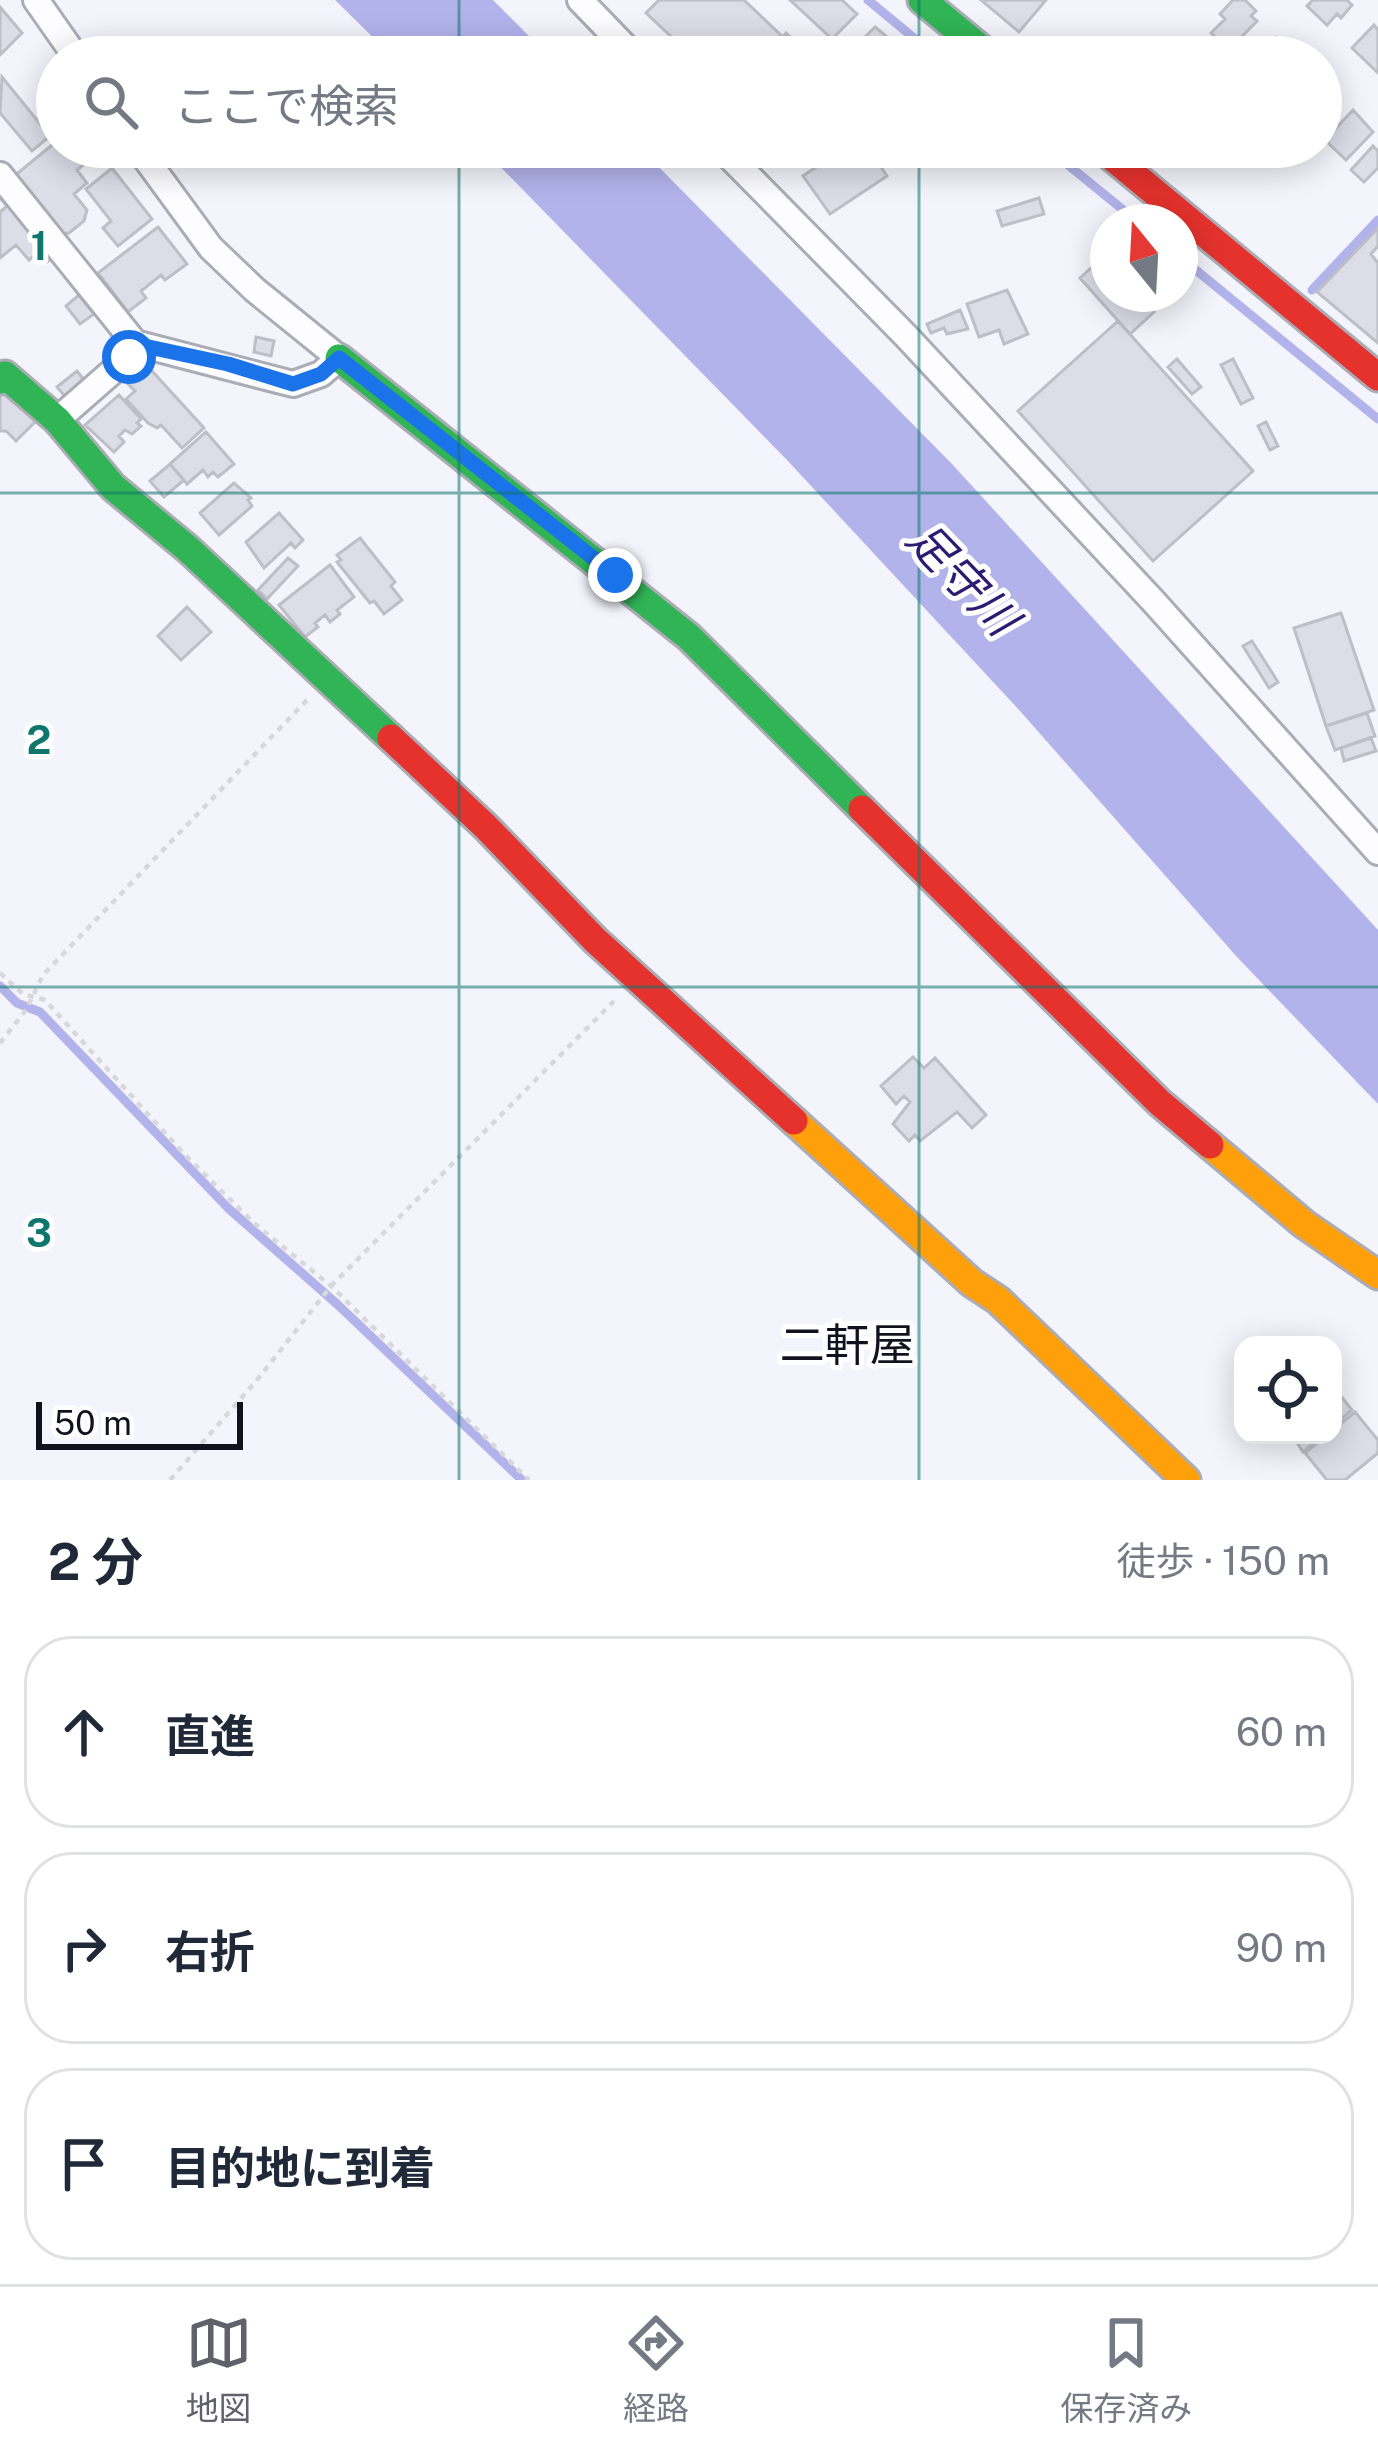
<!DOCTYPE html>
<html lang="ja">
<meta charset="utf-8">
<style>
body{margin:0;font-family:"Public Sans","Noto Sans JP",sans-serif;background:#f6f6f7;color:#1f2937}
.controls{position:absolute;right:36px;bottom:36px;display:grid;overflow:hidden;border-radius:24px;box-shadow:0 6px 30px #0003}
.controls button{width:108px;height:108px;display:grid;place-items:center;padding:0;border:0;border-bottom:3px solid #e0e1e3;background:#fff;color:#1f2937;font:60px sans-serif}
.compass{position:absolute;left:1090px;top:204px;width:108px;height:108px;border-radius:50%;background:#fff;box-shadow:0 6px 30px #0003;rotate:342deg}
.scale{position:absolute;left:36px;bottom:30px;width:207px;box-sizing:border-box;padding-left:12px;border:6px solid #12121e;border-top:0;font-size:33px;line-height:42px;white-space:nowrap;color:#12121e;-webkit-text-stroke:9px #fff;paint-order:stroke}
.stop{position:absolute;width:36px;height:36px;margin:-27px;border:9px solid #1a73e8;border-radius:50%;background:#fff}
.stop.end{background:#1a73e8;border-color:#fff;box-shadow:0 3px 12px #0008}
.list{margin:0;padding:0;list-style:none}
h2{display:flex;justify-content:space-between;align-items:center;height:156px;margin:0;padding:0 48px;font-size:51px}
h2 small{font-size:39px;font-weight:400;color:#747a83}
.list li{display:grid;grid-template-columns:78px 1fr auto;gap:36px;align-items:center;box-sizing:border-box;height:192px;margin:0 24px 24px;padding:0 24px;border:3px solid #e0e1e3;border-radius:48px}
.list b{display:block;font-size:45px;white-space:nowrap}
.list em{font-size:39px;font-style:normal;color:#747a83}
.icon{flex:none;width:66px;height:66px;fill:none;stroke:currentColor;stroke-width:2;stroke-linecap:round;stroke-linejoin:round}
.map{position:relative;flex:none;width:1378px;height:1480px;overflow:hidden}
.search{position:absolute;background:#fff;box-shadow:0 6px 30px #0003;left:36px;right:36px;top:36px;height:132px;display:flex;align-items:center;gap:30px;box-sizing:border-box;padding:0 42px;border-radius:66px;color:#747a83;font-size:45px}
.sheet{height:804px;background:#fff}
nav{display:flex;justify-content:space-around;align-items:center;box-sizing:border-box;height:168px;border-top:3px solid #e0e1e3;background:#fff;font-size:33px;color:#747a83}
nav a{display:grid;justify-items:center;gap:6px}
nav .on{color:#61616c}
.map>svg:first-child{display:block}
.water{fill:#b2b3ea}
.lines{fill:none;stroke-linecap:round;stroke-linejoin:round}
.stream{stroke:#b2b3ea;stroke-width:9}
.building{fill:#dddde8;stroke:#bebec7;stroke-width:3}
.street-casing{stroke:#abacb5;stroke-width:30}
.fast-casing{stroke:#abacb5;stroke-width:33}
.slow-casing{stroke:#abacb5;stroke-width:33}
.jam-casing{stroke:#abacb5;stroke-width:33}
.path{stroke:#d8d8db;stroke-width:4.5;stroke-dasharray:6 6;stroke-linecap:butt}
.street{stroke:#fdfdff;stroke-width:24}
.fast{stroke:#30b455;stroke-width:27}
.slow{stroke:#ff9f0a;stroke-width:27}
.jam{stroke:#e5322d;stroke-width:27}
.route{stroke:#1a73e8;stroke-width:15}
.grid{fill:none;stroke:#0f766e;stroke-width:3;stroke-opacity:0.55}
.labels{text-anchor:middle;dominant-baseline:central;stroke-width:10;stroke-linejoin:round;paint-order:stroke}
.water-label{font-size:45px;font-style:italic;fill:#2b1b72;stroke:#fff}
.neighbourhood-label{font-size:45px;fill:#12121e;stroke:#fff}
.grid-label{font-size:39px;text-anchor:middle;font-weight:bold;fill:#0f766e;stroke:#fff;stroke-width:10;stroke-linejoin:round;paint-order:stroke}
</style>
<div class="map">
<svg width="1378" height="1480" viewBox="0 0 1378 1480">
<rect width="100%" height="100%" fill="#f4f4fc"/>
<!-- water -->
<path class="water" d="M335,0h158l57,57h-157z
M481,147h158l313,317 426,466v174l-141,-147 -217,-246 -233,-251z"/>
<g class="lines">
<!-- stream -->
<path class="stream" d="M868,0l69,57
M1046,147l92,75
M1180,257l198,162
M1312,290l66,-70
M0,986l17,17 23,9 188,196 109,96 185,176"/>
</g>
<!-- building -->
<path class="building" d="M659,0h85l39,37 3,-4 26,24h-119l-47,-44z
M790,0h52l15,14 -25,25z
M981,0h65l-27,32z
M1233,0h12l11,11 -5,5 6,5 -28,29 -18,-17 14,-14 -5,-5z
M1313,0h34l5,5 -11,13 -4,-4 -10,11 -20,-19z
M0,7l22,26 -22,22z
M1374,25l4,5v43l-26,-25z
M875,27l36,30h-76l16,-16 6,4z
M1276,37l18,16 -4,4h-24l-5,-4z
M1321,73l15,14 -14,15 7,7 -8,9z
M2,77l48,59 -18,15 -32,-38z
M1353,110l20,22 -27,28 -21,-20z
M57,141v6l47,1 -27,22 10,13 -13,11 13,16 -3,11 -15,12 -10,1 -46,-57z
M1373,146l5,5v17l-14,14 -13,-12z
M846,147h22l19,29 -57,38 -27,-38z
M112,168l40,51 -34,27 -15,-18 8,-7 -25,-32z
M0,190l55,66 -8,6 -9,-10 -9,8 -13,-15 -16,13v-46l7,-6 -7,-8z
M1039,198l5,16 -42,12 -5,-15z
M158,227l29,37 -22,16 -4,-5 -20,16 5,7 -18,14 -30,-39z
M1378,228v18l-7,8 7,9v80l-61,-51z
M1103,257l5,5v32h29l17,18 -24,22 -50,-56z
M1007,290l21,44 -24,10 -5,-14 -20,7 -12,-33z
M79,295l15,19 -14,10 -14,-18z
M960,310l8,19 -21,5 -3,-6 -13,5 -4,-9z
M1118,321l135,150 -100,90 -135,-150z
M256,337l18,4 -3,15 -17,-4z
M1177,359l24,28 -9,7 -24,-27z
M1233,359l20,39 -12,6 -20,-39z
M142,360l62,68 -22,20 -21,-23 -4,3 -9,-5 -22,-24 9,-8 -13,-13z
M77,371l10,13 -19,16 -11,-13z
M0,390l37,30 -21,21 -10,-10h-6z
M119,395l22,24 -4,4 4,3 -9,8 -7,-4 -6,6 5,6 -10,10 -29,-27z
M1266,422l12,24 -8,4 -12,-24z
M206,432l28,32 -16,13 -5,-5 -5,5 -5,-7 -16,14 -17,-20z
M170,464l14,16 -20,17 -14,-16z
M234,483l17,15 -3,2 4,6 -33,29 -19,-22z
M279,513l24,27 -8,8 -4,-5 -27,25 -18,-26z
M360,538l35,44 -4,4 11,14 -18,14 -10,-13 -4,2 -33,-41 4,-2 -4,-5z
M288,558l10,8 -31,33 -9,-9z
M330,565l24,32 -17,13 3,4 -10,8 -5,-7 -10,8 3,4 -13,10 -26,-32z
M187,607l24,25 -30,28 -23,-24z
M1341,613l33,97 -48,16 -32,-98z
M1252,641l26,41 -9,6 -26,-42z
M1367,713l8,23 -40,14 -9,-24z
M1371,738l5,13 -32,10 -3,-13z
M913,1057l11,11 11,-10 51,57 -14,13 -15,-16 -37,29 -5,-6 -6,6 -16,-17 17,-22 -6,-6 -8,8 -15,-18z
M1340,1395l12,15 -19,16v-25z
M1355,1412l23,28v13l-33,27h-18l-22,-27 22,-18h6v-5z
M1292,1435h31l-20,17z"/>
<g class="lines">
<!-- street casing -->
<g class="street-casing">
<path id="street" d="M36,0l40,57
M580,0l55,57
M720,147l186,189 248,266 224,250
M0,175l135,168 158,41 28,-10 18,-16 -84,-68 -44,-42 -74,-101
M57,420l72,-63 6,-14"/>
</g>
<!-- fast casing -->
<g class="fast-casing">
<path id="fast" d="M922,0l69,57
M339,358l350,279 173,172
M0,380l5,-5 52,45 56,67 75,62 203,189"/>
</g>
<!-- slow casing -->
<g class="slow-casing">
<path id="slow" d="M794,1121l178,162 26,17 188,180
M1210,1145l94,79 74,51"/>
</g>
<!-- jam casing -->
<g class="jam-casing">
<path id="jam" d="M1100,147l278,230
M391,738l95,89 109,113 199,181
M862,809l298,294 50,42"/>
</g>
<!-- path -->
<path class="path" d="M0,973l23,21 22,6 139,154 71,70 76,62 198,194
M0,1043l26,-33 17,-35 264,-275
M170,1480l87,-100 74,-94 283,-285"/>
<!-- street -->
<use href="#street" class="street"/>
<!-- fast -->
<use href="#fast" class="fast"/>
<!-- slow -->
<use href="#slow" class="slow"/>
<!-- jam -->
<use href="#jam" class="jam"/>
</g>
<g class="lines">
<!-- route -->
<path class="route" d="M129,357l6,-13 93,20 65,20 28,-10 18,-16 276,217"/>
</g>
<!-- grid -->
<path class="grid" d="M459,0v57M919,0v57M459,147v1333M919,147v1333M0,493h1378M0,987h1378"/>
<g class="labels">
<!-- water labels -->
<g class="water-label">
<text transform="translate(963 578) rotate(46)">足守川</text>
</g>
<!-- neighbourhood labels -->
<g class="neighbourhood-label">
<text x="847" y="1344">二軒屋</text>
</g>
</g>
<g class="grid-label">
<text x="39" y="260">1</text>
<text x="39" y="754">2</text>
<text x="39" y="1247">3</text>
</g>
</svg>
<div class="controls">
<button><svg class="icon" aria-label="locate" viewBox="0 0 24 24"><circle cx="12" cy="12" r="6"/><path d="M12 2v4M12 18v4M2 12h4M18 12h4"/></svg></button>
</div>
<svg class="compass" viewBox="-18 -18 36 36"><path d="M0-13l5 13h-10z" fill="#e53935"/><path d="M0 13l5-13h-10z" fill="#747a83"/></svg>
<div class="scale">50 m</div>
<div class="stop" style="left:129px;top:357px"></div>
<div class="stop end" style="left:615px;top:575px"></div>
<div class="search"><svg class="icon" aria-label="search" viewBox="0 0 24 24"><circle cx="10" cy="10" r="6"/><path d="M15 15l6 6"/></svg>ここで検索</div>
</div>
<section class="sheet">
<h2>2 分<small>徒歩 · 150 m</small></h2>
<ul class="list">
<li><svg class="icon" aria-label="ahead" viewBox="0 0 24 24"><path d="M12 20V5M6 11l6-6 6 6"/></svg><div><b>直進</b></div><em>60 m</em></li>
<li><svg class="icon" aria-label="right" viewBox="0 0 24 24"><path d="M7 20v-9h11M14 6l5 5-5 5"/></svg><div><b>右折</b></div><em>90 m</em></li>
<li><svg class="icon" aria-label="arrive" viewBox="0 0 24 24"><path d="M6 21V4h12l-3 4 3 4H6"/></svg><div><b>目的地に到着</b></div></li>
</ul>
</section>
<nav>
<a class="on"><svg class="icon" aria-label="map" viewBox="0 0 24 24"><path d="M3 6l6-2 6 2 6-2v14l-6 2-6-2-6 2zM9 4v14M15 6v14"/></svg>地図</a>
<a><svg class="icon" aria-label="directions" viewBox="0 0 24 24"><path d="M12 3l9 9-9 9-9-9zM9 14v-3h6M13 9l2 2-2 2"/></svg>経路</a>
<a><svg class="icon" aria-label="saved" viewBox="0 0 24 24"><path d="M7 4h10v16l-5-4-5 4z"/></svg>保存済み</a>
</nav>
